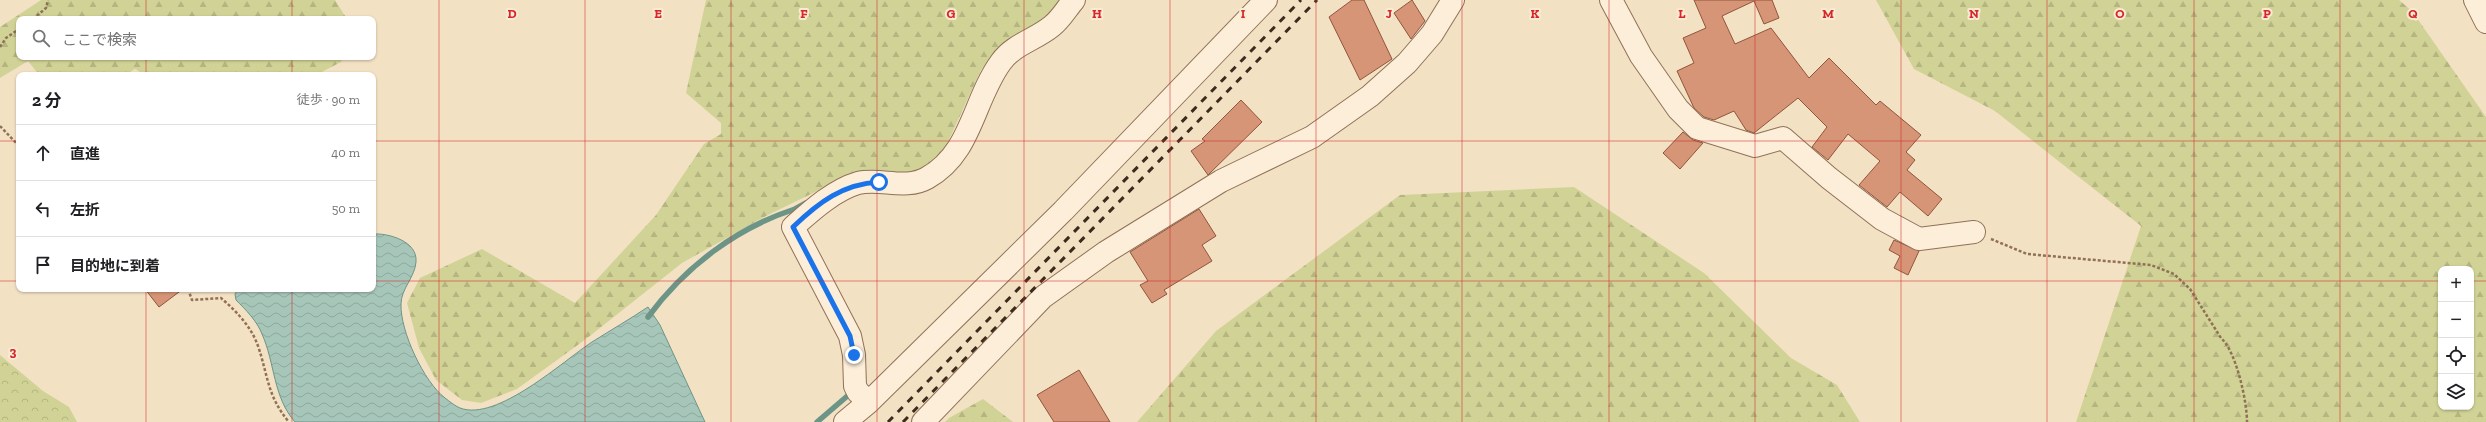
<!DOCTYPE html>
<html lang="ja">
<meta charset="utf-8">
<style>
body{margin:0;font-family:"Zilla Slab","Noto Sans JP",serif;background:#f6f6f6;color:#202124}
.controls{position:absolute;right:12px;bottom:12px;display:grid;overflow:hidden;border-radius:8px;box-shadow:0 1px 3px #0004}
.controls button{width:36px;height:36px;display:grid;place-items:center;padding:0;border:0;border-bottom:1px solid #e0e0e0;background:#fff;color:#202124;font:20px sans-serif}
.stop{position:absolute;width:12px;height:12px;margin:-9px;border:3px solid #1a73e8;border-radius:50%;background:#fff}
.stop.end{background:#1a73e8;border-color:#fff;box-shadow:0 1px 4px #0008}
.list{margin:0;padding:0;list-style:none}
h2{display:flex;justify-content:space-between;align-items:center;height:52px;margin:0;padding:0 16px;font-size:17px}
h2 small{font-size:13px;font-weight:400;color:#757577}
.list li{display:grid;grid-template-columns:26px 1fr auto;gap:12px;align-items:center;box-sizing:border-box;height:56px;padding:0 16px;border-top:1px solid #e0e0e0}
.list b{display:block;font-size:15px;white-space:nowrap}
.list em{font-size:13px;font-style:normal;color:#757577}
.icon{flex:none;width:22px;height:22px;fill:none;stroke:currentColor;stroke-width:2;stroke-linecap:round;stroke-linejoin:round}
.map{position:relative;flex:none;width:2486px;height:422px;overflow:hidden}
.search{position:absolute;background:#fff;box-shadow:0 1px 3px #0004;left:16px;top:16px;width:360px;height:44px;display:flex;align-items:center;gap:10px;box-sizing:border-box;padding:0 14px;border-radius:8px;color:#757577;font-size:15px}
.panel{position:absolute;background:#fff;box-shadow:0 1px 3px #0004;left:16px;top:72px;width:360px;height:220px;border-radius:8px}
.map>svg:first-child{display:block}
.forest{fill:url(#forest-firs);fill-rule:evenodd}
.park{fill:url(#park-crowns)}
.water{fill:url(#water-waves);stroke:#6c9587}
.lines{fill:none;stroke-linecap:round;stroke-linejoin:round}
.stream{stroke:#6c9587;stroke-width:5.5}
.building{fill:#d59576;stroke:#92553b}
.minor-casing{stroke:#907158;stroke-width:24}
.path{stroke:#907158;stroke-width:2.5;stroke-dasharray:3 2;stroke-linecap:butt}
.minor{stroke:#fceed9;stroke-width:22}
.rail{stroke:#3e2a1d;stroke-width:3;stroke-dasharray:7 7;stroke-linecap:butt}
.route{stroke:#1a73e8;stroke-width:5}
.grid{fill:none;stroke:#d62828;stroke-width:1;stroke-opacity:0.55}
.grid-label{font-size:13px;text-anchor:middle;font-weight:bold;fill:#d62828;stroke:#f9ebd4;stroke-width:4;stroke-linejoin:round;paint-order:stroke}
</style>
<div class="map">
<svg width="2486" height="422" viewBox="0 0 2486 422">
<defs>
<pattern id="forest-firs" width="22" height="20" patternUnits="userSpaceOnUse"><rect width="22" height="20" fill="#d1d396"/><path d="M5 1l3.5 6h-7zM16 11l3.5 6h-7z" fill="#b4b581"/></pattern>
<pattern id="park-crowns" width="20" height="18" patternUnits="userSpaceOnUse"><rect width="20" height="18" fill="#d1d396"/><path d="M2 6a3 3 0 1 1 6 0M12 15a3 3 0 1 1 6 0" fill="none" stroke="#b4b581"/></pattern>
<pattern id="water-waves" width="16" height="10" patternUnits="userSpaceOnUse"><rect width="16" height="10" fill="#a6c6b9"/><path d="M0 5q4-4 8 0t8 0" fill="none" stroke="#90aa9f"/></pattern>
</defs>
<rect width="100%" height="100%" fill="#f3e1c4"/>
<!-- forest -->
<path class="forest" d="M41,0h294l12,19h-328v38h324l-2,5 -25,13h-171l-10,-6 -10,6h-86l-11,-14 -28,17v-51z
M706,0h363l-22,20 -46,25 -20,25 -40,87 -24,16 -65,1 -86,42 -84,47 -96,76 -69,50 -36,14 -19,-3 -26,-20 -17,-32 -12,-45 13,-25 62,-29 93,54 81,-88 48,-71 17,-10v-11l-35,-30z
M1876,0h523l13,11 74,106v305h-410l65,-196 -146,-115 -81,-42zM2441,269h30v138h-30z
M1574,187l130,86 87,85 46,27 23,37h-723l79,-91 184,-136z
M983,399l30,23h-68l4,-4z"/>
<!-- park -->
<path class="park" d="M0,355l43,36 26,16 8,15h-77z"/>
<!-- water -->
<path class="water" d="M373,234c15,-1 45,7 43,28 -1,15 -15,27 -15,42 -1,27 23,78 44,94 4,3 10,8 15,10 37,14 103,-47 132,-66 19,-12 38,-23 56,-35l12,18 45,97h-410c-22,-25 -20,-59 -33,-88 -5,-13 -16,-24 -26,-34l-1,-6 3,-5h135z"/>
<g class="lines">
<!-- stream -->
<path class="stream" d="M799,215l-4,-6 11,-6
M648,317c37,-50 88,-89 147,-108
M817,422l35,-30"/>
</g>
<!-- building -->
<path class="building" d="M1352,0h12l28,59 -32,21 -31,-63z
M1412,0l13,21 -14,18 -17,-26z
M1694,0h78l7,18 -15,6 -10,-23 -32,15 13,28 36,-16 38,50 20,-20 47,47 4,-4 41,34 -15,17 9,8 -8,10 35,29 -14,17 -28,-24 -13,15 -28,-22 21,-24 -32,-27 -20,26 -16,-13 15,-20 -29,-29 -44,35 -8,-3 -12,-19 -20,9 -10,-3 -10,-9 -17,-37 17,-8 -11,-25 23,-10z
M1241,100l21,22 -54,53 -17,-24 14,-10 -3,-2z
M1683,132l10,8 10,3 -23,26 -17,-16z
M1199,209l17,27 -14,9 10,16 -48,29 3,4 -15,9 -12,-18 8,-4 -18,-29z
M1894,240l25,11 -11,24 -14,-7 6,-12 -11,-6z
M145,289h38l-24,18z
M1079,370l31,52h-56l-17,-27z"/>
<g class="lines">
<!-- minor casing -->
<g class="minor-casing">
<path id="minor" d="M1611,0l30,56 37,53 19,19 58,18 28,-8 46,40 53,41 37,20 55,-7
M2475,0l11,22
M869,402l-11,-10 -3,-6 -1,-31 -4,-19 -57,-109c18,-16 41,-37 65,-44 23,-5 48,7 69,-5 45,-25 46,-78 74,-116 13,-18 34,-22 51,-36 9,-7 15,-18 22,-26
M845,422l24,-20 194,-191 203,-211
M923,422l120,-125 63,-45 115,-71 91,-44 58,-41 37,-33 25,-29 21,-34"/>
</g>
<!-- path -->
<path class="path" d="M33,19l13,-11 2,-8
M0,47l6,-9 13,-9
M0,126l19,20
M1991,239l36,15 124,11 23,9 16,15 31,49c15,13 26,63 26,84
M188,289l4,11 29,-2c15,13 30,28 37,48 10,29 9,50 31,76"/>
<!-- minor -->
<use href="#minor" class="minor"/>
<!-- rail -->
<path class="rail" d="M888,422l413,-422
M903,422l414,-422"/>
</g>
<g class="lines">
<!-- route -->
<path class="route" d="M854,355l-4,-19 -57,-109c26,-25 50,-43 86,-45"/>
</g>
<!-- grid -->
<path class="grid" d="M146,0v19M292,0v19M439,0v422M585,0v422M731,0v422M877,0v422M1024,0v422M1170,0v422M1316,0v422M1462,0v422M1609,0v422M1755,0v422M1901,0v422M2047,0v422M2194,0v422M2340,0v422M146,57v18M292,57v18M0,141h19M373,141h2113M0,281h19M373,281h2068M2471,281h15M146,289v133M292,289v133"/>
<g class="grid-label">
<text x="512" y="18">D</text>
<text x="658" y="18">E</text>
<text x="804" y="18">F</text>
<text x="951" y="18">G</text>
<text x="1097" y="18">H</text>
<text x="1243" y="18">I</text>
<text x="1389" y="18">J</text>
<text x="1535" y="18">K</text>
<text x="1682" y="18">L</text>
<text x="1828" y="18">M</text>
<text x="1974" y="18">N</text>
<text x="2120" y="18">O</text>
<text x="2267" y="18">P</text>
<text x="2413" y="18">Q</text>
<text x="13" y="356">3</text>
</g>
</svg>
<div class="controls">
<button>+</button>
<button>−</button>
<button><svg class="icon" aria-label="locate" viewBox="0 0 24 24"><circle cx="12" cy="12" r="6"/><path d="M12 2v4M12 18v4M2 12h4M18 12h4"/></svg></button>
<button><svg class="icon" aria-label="layers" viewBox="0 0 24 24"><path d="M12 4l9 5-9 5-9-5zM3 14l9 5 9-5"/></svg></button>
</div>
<div class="stop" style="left:879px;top:182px"></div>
<div class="stop end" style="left:854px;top:355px"></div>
<div class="search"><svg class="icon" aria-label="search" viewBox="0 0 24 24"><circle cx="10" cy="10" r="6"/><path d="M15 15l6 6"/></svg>ここで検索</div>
<section class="panel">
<h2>2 分<small>徒歩 · 90 m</small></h2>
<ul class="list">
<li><svg class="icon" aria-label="ahead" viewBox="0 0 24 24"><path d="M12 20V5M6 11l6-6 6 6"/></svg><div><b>直進</b></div><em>40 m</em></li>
<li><svg class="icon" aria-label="left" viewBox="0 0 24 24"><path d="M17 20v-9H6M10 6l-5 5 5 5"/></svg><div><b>左折</b></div><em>50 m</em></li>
<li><svg class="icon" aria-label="arrive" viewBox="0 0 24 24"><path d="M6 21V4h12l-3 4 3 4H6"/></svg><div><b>目的地に到着</b></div></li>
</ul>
</section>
</div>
